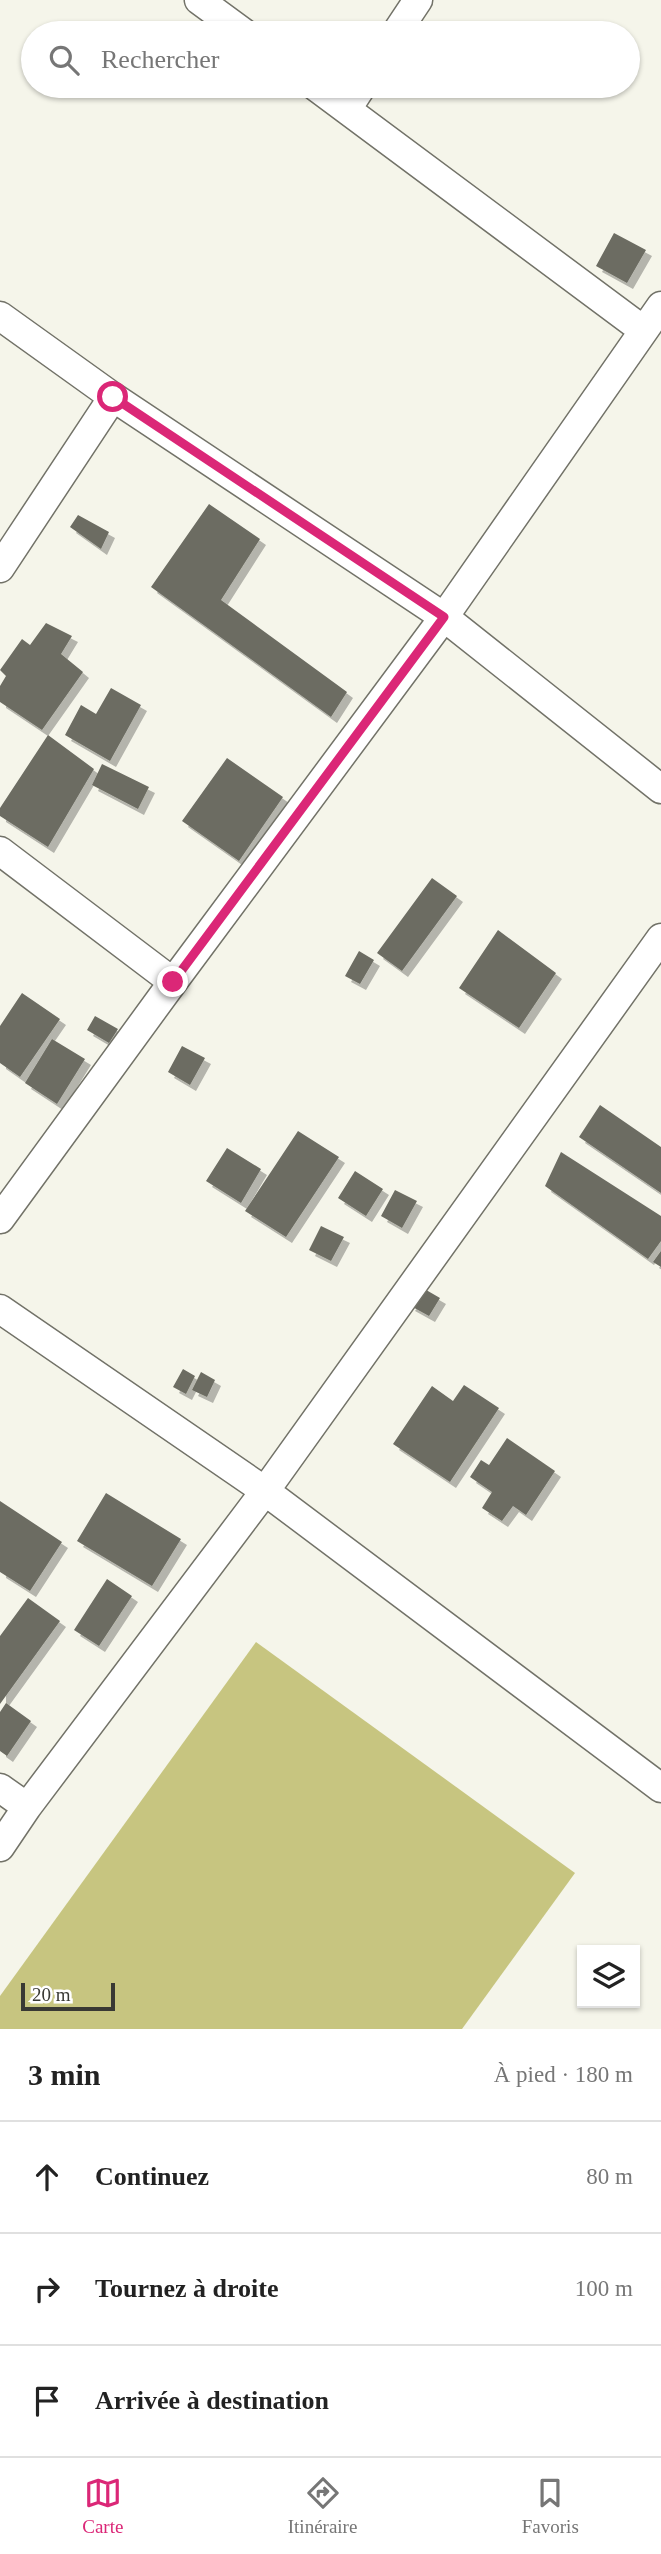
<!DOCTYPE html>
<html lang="fr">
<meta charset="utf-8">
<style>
body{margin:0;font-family:Georgia,serif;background:#f6f6f6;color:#222}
.controls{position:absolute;right:21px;bottom:21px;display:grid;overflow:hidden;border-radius:0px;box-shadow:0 2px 5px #0004}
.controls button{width:63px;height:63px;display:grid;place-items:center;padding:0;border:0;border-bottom:2px solid #e0e0e0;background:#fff;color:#222;font:35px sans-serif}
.scale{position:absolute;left:21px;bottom:18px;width:94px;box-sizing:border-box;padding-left:7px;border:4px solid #393934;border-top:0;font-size:19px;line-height:24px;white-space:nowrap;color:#393934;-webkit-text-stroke:5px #fff;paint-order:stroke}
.stop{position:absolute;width:21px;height:21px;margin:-16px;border:5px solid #db2777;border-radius:50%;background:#fff}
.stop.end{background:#db2777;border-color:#fff;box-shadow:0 2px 7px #0008}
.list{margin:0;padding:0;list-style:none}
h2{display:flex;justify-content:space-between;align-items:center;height:91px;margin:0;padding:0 28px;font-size:30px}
h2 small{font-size:23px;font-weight:400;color:#767676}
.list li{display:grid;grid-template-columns:46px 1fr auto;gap:21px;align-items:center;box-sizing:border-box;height:112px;padding:0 28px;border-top:2px solid #e0e0e0}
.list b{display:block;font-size:26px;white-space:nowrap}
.list em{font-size:23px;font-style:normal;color:#767676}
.icon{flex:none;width:38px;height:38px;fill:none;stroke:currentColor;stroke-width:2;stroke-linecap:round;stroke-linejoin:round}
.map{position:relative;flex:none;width:661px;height:2029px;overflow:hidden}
.search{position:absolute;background:#fff;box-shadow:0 2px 5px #0004;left:21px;right:21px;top:21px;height:77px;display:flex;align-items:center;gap:18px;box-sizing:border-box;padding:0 24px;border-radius:38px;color:#767676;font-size:26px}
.sheet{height:427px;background:#fff}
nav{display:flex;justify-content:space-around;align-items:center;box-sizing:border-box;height:98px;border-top:2px solid #e0e0e0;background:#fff;font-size:19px;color:#767676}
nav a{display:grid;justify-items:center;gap:4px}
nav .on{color:#db2777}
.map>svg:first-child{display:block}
.green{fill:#c7c580}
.building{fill:#6c6c62;filter:url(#shadow)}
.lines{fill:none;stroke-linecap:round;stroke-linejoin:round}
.street-casing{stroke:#727268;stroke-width:31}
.street{stroke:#fff;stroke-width:28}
.route{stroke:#db2777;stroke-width:9}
</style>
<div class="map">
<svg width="661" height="2029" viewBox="0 0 661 2029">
<defs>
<filter id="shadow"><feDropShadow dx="6" dy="6" stdDeviation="0" flood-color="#0004"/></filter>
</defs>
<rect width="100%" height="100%" fill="#f5f5ea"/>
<!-- green -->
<path class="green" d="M256,1642l319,231 -113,156h-462v-33z"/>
<!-- building -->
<path class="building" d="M614,233l32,17 -19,33 -31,-17z
M209,504l51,35 -39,61 126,92 -16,25 -180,-130z
M78,515l31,17 -8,17 -31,-22z
M46,623l26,13 -11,18 22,18 -41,58 -42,-28v-16l6,-10 -6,-6 22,-31 8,6z
M111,688l30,17 -31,56 -45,-26 16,-30 15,9z
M48,735l46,34 -46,78 -48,-31v-8z
M227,758l56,39 -44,64 -57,-40z
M102,764l47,23 -11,22 -46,-24z
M432,878l25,18 -55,75 -25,-18z
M498,930l58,43 -37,55 -60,-40z
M359,951l15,9 -14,24 -15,-8z
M22,993l38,26 -40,58 -20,-14v-37z
M95,1016l23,13 -9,14 -22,-13z
M52,1039l33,20 -28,45 -32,-21z
M182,1046l23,12 -15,27 -22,-13z
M600,1105l61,42v46l-82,-56z
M298,1131l41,26 -53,80 -41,-26z
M227,1148l34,21 -20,34 -35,-22z
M561,1152l100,64v25l-13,18 -103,-73z
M355,1171l28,18 -17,27 -28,-18z
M395,1190l22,11 -15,27 -21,-12z
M321,1226l23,11 -13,24 -22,-11z
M661,1251v16l-8,-5z
M421,1287l19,11 -11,18 -20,-11z
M183,1369l12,7 -9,18 -13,-7z
M201,1372l14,8 -8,17 -15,-7z
M464,1385l35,23 -49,74 -57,-38 39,-58 21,15z
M507,1438l48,33 -29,44 -13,-9 -11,15 -20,-13 10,-16 -22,-15 11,-17 8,5z
M106,1493l75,46 -29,47 -75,-45z
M0,1501l62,41 -32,49 -30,-19z
M107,1579l25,17 -33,50 -25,-16z
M28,1598l32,23 -60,83v-68z
M6,1703l25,18 -24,35 -7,-5v-39z"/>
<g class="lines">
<!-- street casing -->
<g class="street-casing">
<path id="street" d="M199,0l45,33
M396,33l22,-33
M315,86l328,244
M347,109l15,-23
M0,316l113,81 331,220 217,172
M0,568l113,-171
M0,851l173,131
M0,1219l173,-237 271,-365 217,-311
M0,1309l265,182 396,297
M0,1788l27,19
M0,1847l27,-40 238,-316 396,-553"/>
</g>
<!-- street -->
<use href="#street" class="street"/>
</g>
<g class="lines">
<!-- route -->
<path class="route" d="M113,397l331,220 -271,365"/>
</g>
</svg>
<div class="controls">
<button><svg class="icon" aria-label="layers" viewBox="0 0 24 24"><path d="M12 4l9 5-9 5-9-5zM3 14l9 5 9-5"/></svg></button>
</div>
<div class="scale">20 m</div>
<div class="stop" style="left:113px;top:397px"></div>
<div class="stop end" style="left:173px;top:982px"></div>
<div class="search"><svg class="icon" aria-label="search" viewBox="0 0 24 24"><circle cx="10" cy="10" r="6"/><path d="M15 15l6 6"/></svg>Rechercher</div>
</div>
<section class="sheet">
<h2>3 min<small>À pied · 180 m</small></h2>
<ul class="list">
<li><svg class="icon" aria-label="ahead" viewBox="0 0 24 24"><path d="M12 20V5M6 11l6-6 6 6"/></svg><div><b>Continuez</b></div><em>80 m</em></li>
<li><svg class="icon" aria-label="right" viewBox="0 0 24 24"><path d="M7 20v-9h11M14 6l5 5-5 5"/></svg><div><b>Tournez à droite</b></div><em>100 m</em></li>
<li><svg class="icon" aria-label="arrive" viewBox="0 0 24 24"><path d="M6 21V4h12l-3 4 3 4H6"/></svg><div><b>Arrivée à destination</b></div></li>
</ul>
</section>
<nav>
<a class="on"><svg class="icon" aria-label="map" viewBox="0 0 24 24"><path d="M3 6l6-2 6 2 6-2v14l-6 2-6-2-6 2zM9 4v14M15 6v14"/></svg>Carte</a>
<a><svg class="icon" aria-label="directions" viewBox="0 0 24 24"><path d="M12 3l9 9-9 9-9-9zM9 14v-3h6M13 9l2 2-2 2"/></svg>Itinéraire</a>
<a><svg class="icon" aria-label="saved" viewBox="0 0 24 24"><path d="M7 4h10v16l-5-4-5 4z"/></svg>Favoris</a>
</nav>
